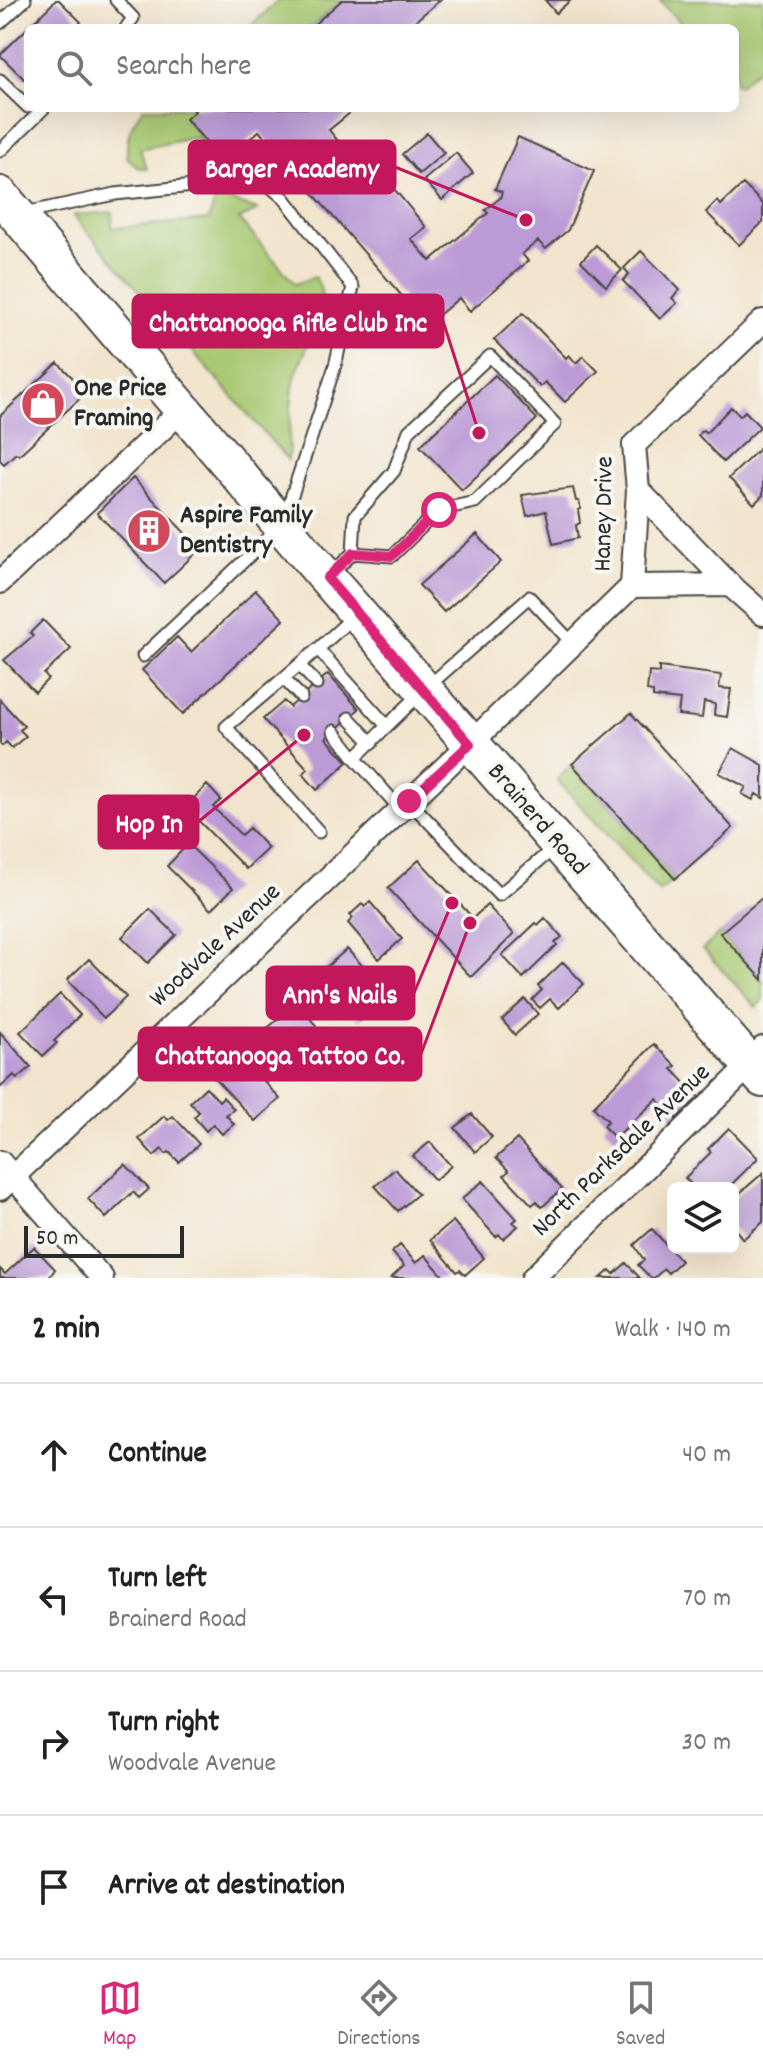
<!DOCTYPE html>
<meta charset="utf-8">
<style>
body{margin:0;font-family:Dekko,sans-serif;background:#f2f2f2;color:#222}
.controls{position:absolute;right:24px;bottom:24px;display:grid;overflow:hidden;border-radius:12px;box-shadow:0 8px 32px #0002}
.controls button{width:72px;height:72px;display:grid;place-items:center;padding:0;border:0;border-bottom:2px solid #e0e0e0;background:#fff;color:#222;font:40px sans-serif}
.scale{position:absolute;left:24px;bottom:20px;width:160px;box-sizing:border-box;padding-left:8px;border:4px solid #2b2b2b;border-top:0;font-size:22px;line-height:28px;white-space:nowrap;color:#2b2b2b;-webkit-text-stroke:6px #f6f6f2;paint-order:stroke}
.stop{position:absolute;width:24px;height:24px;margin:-18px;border:6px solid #db2777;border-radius:50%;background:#fff}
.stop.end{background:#db2777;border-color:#fff;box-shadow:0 2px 8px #0008}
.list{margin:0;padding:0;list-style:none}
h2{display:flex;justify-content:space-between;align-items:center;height:104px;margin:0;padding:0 32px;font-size:34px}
h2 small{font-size:26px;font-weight:400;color:#767676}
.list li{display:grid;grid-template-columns:52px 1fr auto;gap:24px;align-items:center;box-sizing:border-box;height:144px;padding:0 32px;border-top:2px solid #e0e0e0}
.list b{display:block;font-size:30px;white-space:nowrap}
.list p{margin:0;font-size:26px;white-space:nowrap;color:#767676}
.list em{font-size:26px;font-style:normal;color:#767676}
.icon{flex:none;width:44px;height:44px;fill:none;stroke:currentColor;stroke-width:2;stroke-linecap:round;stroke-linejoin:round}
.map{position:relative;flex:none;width:763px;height:1278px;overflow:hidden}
.search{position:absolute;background:#fff;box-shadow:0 8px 32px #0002;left:24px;right:24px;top:24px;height:88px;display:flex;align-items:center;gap:20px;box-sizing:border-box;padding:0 28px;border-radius:12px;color:#767676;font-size:30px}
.sheet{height:680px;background:#fff}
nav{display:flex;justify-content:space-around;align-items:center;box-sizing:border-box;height:112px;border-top:2px solid #e0e0e0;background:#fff;font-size:22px;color:#767676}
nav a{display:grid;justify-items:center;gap:4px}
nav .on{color:#db2777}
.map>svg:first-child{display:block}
.green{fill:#a7c871;stroke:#697a4e;stroke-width:2}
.building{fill:#bb9ad6}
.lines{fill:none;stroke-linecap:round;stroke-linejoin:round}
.service-casing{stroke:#494743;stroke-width:15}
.minor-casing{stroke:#494743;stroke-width:26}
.primary-casing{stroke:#494743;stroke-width:40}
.service{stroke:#fff;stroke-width:11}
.minor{stroke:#fff;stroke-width:22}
.primary{stroke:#fff;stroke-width:36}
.route{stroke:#db2777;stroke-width:10}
.labels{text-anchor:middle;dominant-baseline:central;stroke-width:8;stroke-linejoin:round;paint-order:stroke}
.poi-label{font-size:26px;font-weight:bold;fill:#2b2b2b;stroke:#f6f6f2;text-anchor:start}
.street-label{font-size:26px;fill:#2b2b2b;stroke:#f6f6f2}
.leader{fill:none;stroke:#c2185b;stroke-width:3}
.callout-dot{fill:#c2185b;stroke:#f6f6f2;stroke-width:3}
.callout{fill:#c2185b;stroke:#c2185b;stroke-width:3}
.callout-label{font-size:28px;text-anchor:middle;font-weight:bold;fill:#fff}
</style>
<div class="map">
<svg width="763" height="1278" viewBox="0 0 763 1278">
<rect width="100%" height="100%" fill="#f6f6f2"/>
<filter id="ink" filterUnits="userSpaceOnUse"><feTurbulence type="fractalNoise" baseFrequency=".0125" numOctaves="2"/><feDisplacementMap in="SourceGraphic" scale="16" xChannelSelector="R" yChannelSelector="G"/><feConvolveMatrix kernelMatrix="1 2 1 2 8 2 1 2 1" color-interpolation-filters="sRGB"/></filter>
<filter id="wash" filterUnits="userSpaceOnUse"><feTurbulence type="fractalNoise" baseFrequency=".006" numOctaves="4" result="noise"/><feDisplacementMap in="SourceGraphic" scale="32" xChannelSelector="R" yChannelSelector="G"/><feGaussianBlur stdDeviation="1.8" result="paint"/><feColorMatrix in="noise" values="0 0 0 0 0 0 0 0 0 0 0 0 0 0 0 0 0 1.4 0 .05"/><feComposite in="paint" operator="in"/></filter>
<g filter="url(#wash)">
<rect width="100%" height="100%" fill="#f2e4cc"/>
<!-- green -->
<path class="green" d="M279,0h63l-32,28h-62z
M659,0h104v64l-25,22 -3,-3v-55h-50z
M143,108h49l3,3 -9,9 37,42 -14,1 -12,-26 -57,12 7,20 -10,-2 -10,-10c-1,-22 4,-32 16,-49z
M215,200l16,1 27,9 -19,9 56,65 20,-7c21,31 -12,69 -20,101 -6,26 -5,56 -7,82l-215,-245 40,-3 -1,16 97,-8z
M572,764l103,115 -16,13 -102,-112z
M720,933l43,47v21l-7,6 -53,-58z"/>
<g id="blocks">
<!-- building -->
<path class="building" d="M56,0h3l22,22 -5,6h-48v46l-4,5 -24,-24z
M342,0h98l-33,28h-97z
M545,0h26l-15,13z
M192,108h164l-27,22 30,37 10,-8 57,68 -15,12 19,22 58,-48 -3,-3 15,-12 2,-6 -7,-3 23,-52 76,34 -26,59 -22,19 -8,-8 -16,13 6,7 -58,50 -11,-13 -32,27 -168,-194 -36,31 -37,-43 9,-8z
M427,133l17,20 -25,21 -17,-20z
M456,153l17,20 -31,27 -18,-20z
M743,184l20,20v18l-24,23 -33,-33 11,-11 4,4z
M596,245l26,25 -16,16 -25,-25z
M641,251l39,39 -8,8 5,5 -17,16 -37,-38 6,-7 -5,-6z
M523,313l43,45 3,-3 7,8 7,-7 15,15 -33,31 -20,-20 -5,5 -46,-47z
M58,363l29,29 -68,63 -3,-2 -12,11 -4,-4v-44z
M495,375l42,44 -75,71 -42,-44z
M731,407l9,9 5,-5 15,16 -37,35 -25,-27 5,-5 3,3z
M763,445v50l-9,9 -25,-26z
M133,478l67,71 -36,34 -67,-70z
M573,488l3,13h3l2,8 -3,1 2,13 -4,2 2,13 -25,6 -7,-33 -19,5 -5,-21z
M477,534l24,28 -57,50 -25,-27z
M256,590l28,30 -101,94 -41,-44 35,-33 14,15z
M43,620l28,29 -27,25 4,5 -13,13 -31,-32 29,-24 -3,-3z
M659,667l62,8 -2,13 12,1 -4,28 -13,-2 1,-11 -11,-2 -2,16 -24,-3 2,-15 -27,-3v-5l-6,-1 2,-19 10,1z
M328,674l31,35 -33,29 22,24 -31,28 -14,-16 5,-5 -45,-50 21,-18 6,6z
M0,700l24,26 -4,4 6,6 -14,12 -6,-6 -4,4 -2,-2z
M631,713l102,115 -58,51 -103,-115z
M733,748l30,17v33l-7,-4 -3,6 -11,-6 4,-7 -27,-14z
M207,785l14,15 -8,7 28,28 8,-7 19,20 -22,21 -61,-62z
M188,844l45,44 -22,22 -44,-44z
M419,860l54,58 14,-13 27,29 -43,43 -83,-89z
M762,898l1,2v80l-43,-47z
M370,902l32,37 -23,20 -31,-36 5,-5 -3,-3 12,-11 3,3z
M150,909l26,26 -28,28 -26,-26z
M545,918l17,19 -7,6 2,2 -34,33 -21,-23 34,-32 2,2z
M347,949l22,24 -7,6 20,21 -23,21 -42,-46z
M89,959l37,38 -22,21 -37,-38z
M563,962l21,22 -25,24 -9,-9 -10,9 -8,-8 10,-10 -4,-4z
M60,994l20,21 -26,26 3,2 -14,13 -23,-24z
M293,998l25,30 -31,27 -22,-25 20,-16 -5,-6z
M525,999l13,15 -23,21 -13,-15z
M0,1032l31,35 -14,12 -3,-4 -14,13z
M654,1044l22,22 -4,3 27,28 -23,22 -19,-20 -42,39 -12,-12 5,-5 -15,-14z
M234,1048l46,51 -25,22 -47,-50z
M206,1087l13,14 4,-4 11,12 -8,6 8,9 -12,10 -9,-10 -7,7 -12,-14 5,-5 -9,-10z
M472,1114l20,23 -17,15 -20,-24z
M164,1116l4,4 5,-4 26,28 -20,18 -10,-10 -3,2 -4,-5 -8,7 -15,-17z
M729,1128l29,30 -30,30h-33l-10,-10 26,-26 -3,-3z
M517,1139l45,50 -20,18 -5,-6 -5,4 -28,-30 5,-4 -13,-13z
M430,1142l21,24 -16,14 -22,-24z
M125,1164l24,25 -10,9 -6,-6 -27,26 -18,-19z
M395,1169l23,25 -20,17 -23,-25z
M763,1173v49l-20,17 -10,-12v-28z
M483,1181l34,38 -4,3 5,4 -15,13 -4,-5 -3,3 -34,-38z
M453,1221l31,37 -19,17 -5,-5 -3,2 -27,-32z
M652,1229l29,32 -13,12 -4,-4 -10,9h-3l-13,-13 6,-5 -10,-15z
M400,1245l16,18 9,-8 20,23h-54l13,-12 -12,-14z
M34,1247l21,22 -6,9h-49v-9l5,5z
M626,1263l14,15h-39l9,-8 4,4z"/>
</g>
</g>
<g filter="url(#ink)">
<use href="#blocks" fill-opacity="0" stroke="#494743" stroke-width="2"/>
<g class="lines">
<!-- service casing -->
<g class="service-casing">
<path id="service" d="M116,0l17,18 -7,10
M0,23l25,-23
M0,80l28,27
M0,151l44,-43
M25,213l90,-19 137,-14 19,7 14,12 68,88 -18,79 -53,159 -139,131
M330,575l23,-22 39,3 47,-46 36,-8 80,-78 -65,-68 -81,75 -15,40 -39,45 -2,37
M354,616l-36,33 69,77 37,-36 105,-93 44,47
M318,649l-92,78 93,105
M299,665l18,19
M284,679l17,18
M349,718l23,25
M387,726l-32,32 46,52
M334,731l21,27
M409,801l90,94 56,-48"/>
</g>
<!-- minor casing -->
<g class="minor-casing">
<path id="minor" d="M638,490l92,95
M0,582l183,-173
M632,586l98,-1 33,29
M0,1162l102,116
M0,1189l470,-445 162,-158 6,-96 -4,-45 129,-124
M533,1278l217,-213 13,-17"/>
</g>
<!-- primary casing -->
<g class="primary-casing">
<path id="primary" d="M0,195l312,366 451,518"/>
</g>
<!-- service -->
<use href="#service" class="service"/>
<!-- minor -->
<use href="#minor" class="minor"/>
<!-- primary -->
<use href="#primary" class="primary"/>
</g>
</g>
<g class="lines" filter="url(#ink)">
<!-- route -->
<path class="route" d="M409,801l61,-57 -143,-166 26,-25 39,3 47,-46"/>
</g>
<!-- icons -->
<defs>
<g id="shop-disc" transform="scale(2.3)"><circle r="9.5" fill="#d1495b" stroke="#f6f6f2"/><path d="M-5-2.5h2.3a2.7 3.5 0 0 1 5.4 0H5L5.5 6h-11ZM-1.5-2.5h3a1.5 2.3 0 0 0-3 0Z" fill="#fff"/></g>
<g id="building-disc" transform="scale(2.3)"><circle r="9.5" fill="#d1495b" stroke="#f6f6f2"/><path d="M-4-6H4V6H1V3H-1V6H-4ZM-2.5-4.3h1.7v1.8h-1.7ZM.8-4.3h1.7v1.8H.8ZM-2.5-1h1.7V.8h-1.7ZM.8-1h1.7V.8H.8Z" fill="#fff"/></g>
</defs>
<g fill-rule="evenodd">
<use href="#shop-disc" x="43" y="404"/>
<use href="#building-disc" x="149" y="531"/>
</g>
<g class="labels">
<!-- poi labels -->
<g class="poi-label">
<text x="74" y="389">One Price<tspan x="74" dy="30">Framing</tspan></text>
<text x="180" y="516">Aspire Family<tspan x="180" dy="30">Dentistry</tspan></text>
</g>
<!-- street labels -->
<g class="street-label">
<text transform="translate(605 514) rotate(-89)">Haney Drive</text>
<text transform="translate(537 820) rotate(49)">Brainerd Road</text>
<text transform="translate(216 946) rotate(-43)">Woodvale Avenue</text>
<text transform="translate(622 1151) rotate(-44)">North Parksdale Avenue</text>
</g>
</g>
<!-- callouts -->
<path class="leader" d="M526 220L395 167M479 433L443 321M304 735L198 822M452 903L414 993M470 923L421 1054"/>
<g class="callout-dot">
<circle cx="526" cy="220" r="8"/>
<circle cx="479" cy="433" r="8"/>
<circle cx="304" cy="735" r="8"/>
<circle cx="452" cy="903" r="8"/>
<circle cx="470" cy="923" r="8"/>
</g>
<g class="callout">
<rect x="189" y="141" width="206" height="52" rx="8"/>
<rect x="133" y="295" width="310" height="52" rx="8"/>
<rect x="99" y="796" width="99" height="52" rx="8"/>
<rect x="267" y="967" width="147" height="52" rx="8"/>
<rect x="139" y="1028" width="282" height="52" rx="8"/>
</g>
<g class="callout-label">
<text x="292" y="177">Barger Academy</text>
<text x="288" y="331">Chattanooga Rifle Club Inc</text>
<text x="149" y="832">Hop In</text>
<text x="340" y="1003">Ann's Nails</text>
<text x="280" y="1064">Chattanooga Tattoo Co.</text>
</g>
</svg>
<div class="controls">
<button><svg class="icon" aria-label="layers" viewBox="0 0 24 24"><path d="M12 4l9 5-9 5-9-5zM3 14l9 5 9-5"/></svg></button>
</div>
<div class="scale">50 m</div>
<div class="stop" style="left:439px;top:510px"></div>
<div class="stop end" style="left:409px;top:801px"></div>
<div class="search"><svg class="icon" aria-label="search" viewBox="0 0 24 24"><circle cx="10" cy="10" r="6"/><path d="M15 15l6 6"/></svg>Search here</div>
</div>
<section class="sheet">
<h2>2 min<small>Walk · 140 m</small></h2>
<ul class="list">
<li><svg class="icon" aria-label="ahead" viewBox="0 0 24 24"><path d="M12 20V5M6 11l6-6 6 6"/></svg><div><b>Continue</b></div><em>40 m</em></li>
<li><svg class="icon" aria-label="left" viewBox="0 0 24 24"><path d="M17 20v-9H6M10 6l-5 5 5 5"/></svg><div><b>Turn left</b><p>Brainerd Road</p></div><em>70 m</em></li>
<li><svg class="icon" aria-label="right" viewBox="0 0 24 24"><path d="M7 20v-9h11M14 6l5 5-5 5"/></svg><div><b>Turn right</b><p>Woodvale Avenue</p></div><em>30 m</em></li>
<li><svg class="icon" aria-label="arrive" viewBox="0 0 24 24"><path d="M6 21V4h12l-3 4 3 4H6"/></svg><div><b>Arrive at destination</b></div></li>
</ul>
</section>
<nav>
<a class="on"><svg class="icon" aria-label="map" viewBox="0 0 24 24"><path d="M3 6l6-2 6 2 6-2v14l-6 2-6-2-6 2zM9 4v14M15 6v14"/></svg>Map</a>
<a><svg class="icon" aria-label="directions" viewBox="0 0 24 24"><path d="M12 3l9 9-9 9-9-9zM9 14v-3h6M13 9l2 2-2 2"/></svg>Directions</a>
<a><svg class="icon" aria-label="saved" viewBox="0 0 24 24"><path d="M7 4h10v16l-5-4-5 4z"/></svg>Saved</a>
</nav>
